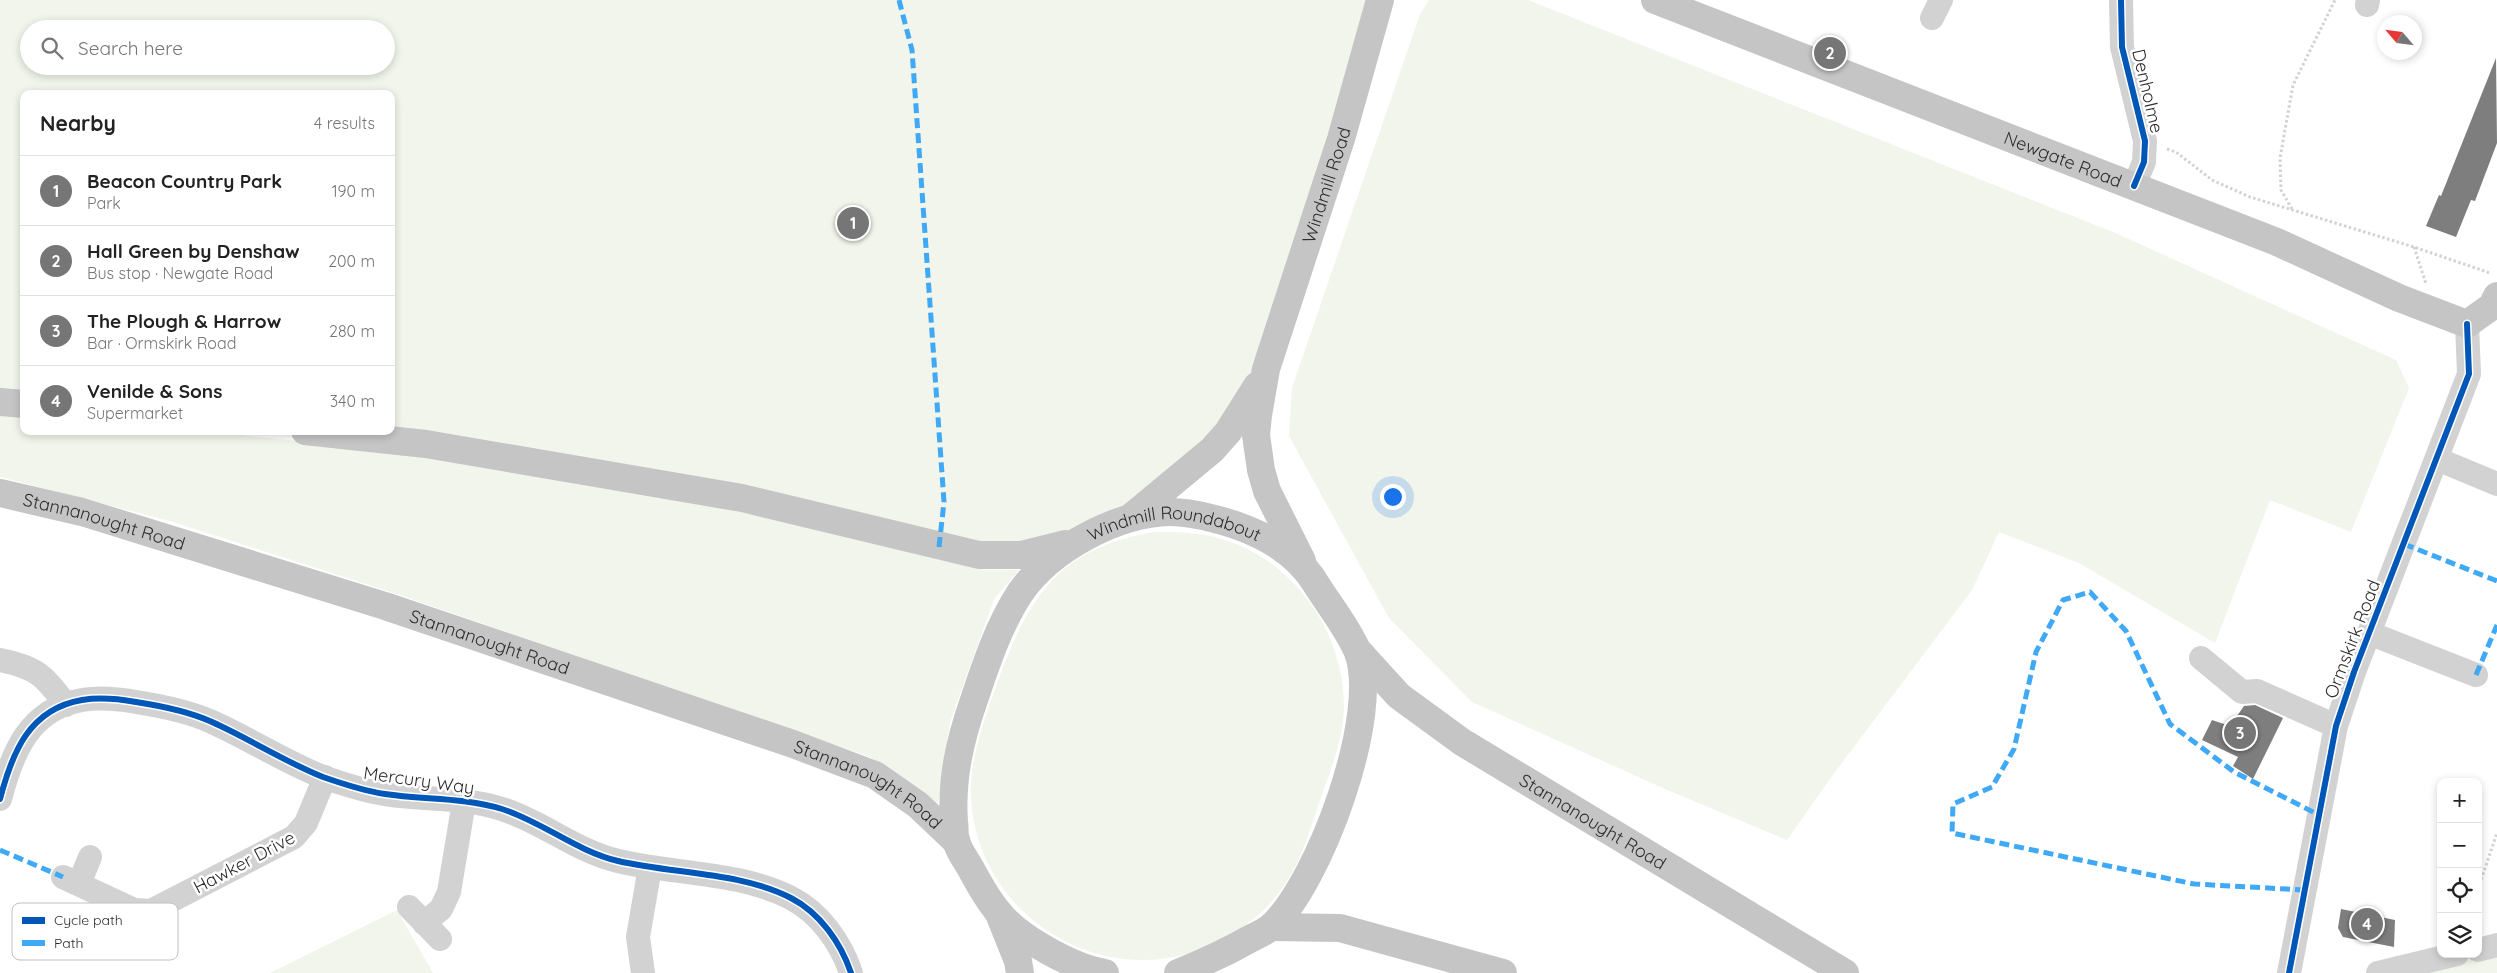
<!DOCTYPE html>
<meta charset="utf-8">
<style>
body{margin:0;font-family:Quicksand,sans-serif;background:#f2f2f2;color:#222}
.controls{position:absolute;right:15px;bottom:15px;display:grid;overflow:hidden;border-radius:10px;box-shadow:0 2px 8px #0003}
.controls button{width:45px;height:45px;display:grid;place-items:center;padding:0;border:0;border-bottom:1px solid #e0e0e0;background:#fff;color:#222;font:25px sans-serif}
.compass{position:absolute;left:2377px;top:15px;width:45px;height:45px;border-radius:50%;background:#fff;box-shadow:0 2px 8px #0003;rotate:298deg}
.you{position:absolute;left:1392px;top:496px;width:18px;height:18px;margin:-12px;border:4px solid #fff;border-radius:50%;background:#1a73e8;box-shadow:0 0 0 8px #1a73e833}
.badge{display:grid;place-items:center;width:32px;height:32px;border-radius:50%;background:#767676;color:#fff;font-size:16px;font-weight:700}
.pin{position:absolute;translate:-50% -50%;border:2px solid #fff;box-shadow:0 1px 5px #0006}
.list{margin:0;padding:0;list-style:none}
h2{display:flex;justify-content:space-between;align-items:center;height:65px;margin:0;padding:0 20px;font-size:21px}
h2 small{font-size:16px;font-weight:400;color:#767676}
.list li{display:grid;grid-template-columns:32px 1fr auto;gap:15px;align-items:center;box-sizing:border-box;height:70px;padding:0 20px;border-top:1px solid #e0e0e0}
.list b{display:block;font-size:19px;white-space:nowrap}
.list p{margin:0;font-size:16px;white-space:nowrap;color:#767676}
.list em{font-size:16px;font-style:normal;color:#767676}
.icon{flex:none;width:28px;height:28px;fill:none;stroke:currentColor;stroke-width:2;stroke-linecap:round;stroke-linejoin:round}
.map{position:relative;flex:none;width:2497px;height:973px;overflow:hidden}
.search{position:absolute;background:#fff;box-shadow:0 2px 8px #0003;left:20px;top:20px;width:375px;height:55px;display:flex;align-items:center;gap:12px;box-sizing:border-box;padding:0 18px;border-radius:28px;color:#767676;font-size:19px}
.panel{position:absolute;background:#fff;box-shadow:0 2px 8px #0003;left:20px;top:90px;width:375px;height:345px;border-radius:10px}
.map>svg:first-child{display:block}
.green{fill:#f1f5eb;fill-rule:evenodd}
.building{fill:#7e7e7e}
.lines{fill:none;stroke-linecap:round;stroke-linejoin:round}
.path{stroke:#d2d2d2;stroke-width:3;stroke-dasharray:2.5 2.5;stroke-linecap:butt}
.minor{stroke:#d2d2d2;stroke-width:24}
.major{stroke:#c5c5c5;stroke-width:28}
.quiet{stroke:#3fa9f5;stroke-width:5;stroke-dasharray:10 5;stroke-linecap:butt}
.cycleway-casing{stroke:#fff;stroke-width:9}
.cycleway{stroke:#0057b8;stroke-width:6}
.labels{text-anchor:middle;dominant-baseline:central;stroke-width:5;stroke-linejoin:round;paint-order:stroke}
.street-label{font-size:18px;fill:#2d2d2d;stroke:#fff}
.key{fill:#fff;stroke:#c0c0c0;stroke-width:1}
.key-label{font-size:14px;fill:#2d2d2d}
</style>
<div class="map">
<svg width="2497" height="973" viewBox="0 0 2497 973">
<rect width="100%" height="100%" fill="#fff"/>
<!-- green -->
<path class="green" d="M0,0h1380l-137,412 -116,108 -106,35 -630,-124v-337h-367v310l-24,-2zM29,29h357v37h-357z
M1429,0h99l585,232 283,128 13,28 -58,144 -81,-32 -55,143 -136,-80 -80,-31 -27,58 -140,186 -45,64 -122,-51 -193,-87 -83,-84 -100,-182 3,-48 128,-374z
M0,414l24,2v15h179l244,26 261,45 276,68h35l-25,29 -44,123 -12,81 -68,-46 -470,-162 -230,-74 -170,-44z
M1155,532c21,0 42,0 63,6 75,20 127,94 126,170 -1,34 -15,66 -26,98 -9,27 -18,57 -35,81 -31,44 -86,73 -140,73 -94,0 -174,-78 -172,-173 1,-34 13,-66 24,-98 32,-88 60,-141 160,-157z
M397,910l36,63h-163z
M2497,951v22h-108z"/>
<!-- building -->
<path class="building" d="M2496,58l1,85 -22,58 -4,-1 -15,37 -30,-11 13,-31 2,1z
M2255,705l28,13 -30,61 -20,-13 5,-9 -36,-17 10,-20 18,6 14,-20z
M2341,909l54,11 -1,27 -51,-10 -5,-9z"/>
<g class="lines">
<!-- path -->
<path class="path" d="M2167,149l9,3 36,28 38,17 164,50 76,26
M2292,209l-11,-19 -1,-32 13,-73 42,-85
M2414,247l12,37
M2478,889l19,-56"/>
<!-- minor -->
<path class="minor" d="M2121,0l1,47 23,94 -1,21 -10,24
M2367,5l1,-5
M1932,18l9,-18
M2437,459l60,25
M2369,633l107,42
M2201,658l41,34 15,-1 79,35
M0,660c36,7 45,16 66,45
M0,799c12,-46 29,-90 82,-99 18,-3 37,-1 54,2 26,4 52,9 76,20 38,17 73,40 111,55 20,7 41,14 62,17 38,6 79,3 117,15 41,13 74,42 116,52 56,13 123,11 173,37 29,15 50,45 60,75
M63,877l71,33 17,1 143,-74 12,-14 19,-46
M79,884l11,-27
M409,907l31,32
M424,923l17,-14 8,-17 15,-90
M2478,950l19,-5
M643,973l-5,-36 12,-70
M2289,973l47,-247 18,-54 115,-298 -2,-50
M2378,973l79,-19"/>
<!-- major -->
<g class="major">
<path id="s1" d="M1655,0l622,242 122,56 68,26 25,-18 5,-10"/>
<path d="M0,402l24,2"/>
<path d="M305,431l121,13 316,54 237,57h42l44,-11"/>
<path id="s2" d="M0,493l82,19 303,94 408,138 82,31 43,30 38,36"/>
<path d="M1130,518l82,-68 16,-18 29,-46"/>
<path id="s3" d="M1302,561l-35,-70 -6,-21 -5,-35 2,-20 8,-46 75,-230 39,-139"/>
<path id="s4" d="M1358,651l41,45 63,46 383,231"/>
<path d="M1000,916l18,45 2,12"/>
<path d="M1271,927l69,1 163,45"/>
<path id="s5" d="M1105,973c-32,-5 -86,-35 -106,-60 -11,-13 -20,-29 -28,-44 -5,-9 -13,-19 -15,-29 -2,-5 -1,-13 -2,-19 -3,-42 6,-81 20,-121 12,-36 25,-75 46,-107 30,-44 97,-80 150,-81 15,0 30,3 45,7 39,10 79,29 101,65 13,21 31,43 41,66 26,61 -38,234 -86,277 -6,5 -16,9 -23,13 -23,13 -45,23 -70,33"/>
</g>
<!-- quiet -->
<path class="quiet" d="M899,0l13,50 32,452 -5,45
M2404,544l93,37
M2476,675l21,-50
M0,850l63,27
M2305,890l-111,-6 -242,-51 1,-29 39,-17 22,-38 22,-97 27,-52 27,-8 36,39 44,93 64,48 85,43"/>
<!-- cycleway casing -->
<g class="cycleway-casing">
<path id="cycleway" d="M2121,0l1,47 23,94 -1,21 -10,24
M0,799c12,-46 29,-90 82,-99 18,-3 37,-1 54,2 26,4 52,9 76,20 38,17 73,40 111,55 20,7 41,14 62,17 38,6 79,3 117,15 41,13 74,42 116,52 56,13 123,11 173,37 29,15 50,45 60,75
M2289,973l47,-247 18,-54 115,-298 -2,-50"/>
</g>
<!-- cycleway -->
<use href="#cycleway" class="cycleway"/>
</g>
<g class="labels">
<!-- street labels -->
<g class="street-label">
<text transform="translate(2148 91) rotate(77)">Denholme</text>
<text stroke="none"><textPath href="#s1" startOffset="438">Newgate Road</textPath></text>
<text stroke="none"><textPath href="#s3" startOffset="396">Windmill Road</textPath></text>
<text stroke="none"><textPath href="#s2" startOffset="108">Stannanought Road</textPath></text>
<text stroke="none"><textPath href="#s5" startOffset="648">Windmill Roundabout</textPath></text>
<text transform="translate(2352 639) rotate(-69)">Ormskirk Road</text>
<text stroke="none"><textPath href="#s2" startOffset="512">Stannanought Road</textPath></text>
<text transform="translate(419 780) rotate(8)">Mercury Way</text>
<text stroke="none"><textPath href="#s2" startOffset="918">Stannanought Road</textPath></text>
<text stroke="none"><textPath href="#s4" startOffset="292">Stannanought Road</textPath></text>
<text transform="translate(244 862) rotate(-28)">Hawker Drive</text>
</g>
</g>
<!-- legend -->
<rect x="12" y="903" width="166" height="57" rx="8" class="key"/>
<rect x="22" y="917" width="23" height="7" fill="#0057b8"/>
<rect x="22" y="940" width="23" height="6" fill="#3fa9f5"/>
<g class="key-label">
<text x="54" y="925">Cycle path</text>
<text x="54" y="948">Path</text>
</g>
</svg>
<div class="controls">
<button>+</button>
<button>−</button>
<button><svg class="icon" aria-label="locate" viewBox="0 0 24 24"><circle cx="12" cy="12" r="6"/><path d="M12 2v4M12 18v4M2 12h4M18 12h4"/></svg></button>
<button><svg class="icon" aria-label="layers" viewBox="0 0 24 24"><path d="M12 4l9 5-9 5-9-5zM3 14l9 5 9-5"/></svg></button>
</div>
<svg class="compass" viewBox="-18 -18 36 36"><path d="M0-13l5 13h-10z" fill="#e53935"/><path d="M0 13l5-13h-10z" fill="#767676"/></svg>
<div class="you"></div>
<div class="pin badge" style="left:853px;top:223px">1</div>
<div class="pin badge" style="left:1830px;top:53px">2</div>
<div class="pin badge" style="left:2240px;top:733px">3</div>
<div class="pin badge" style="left:2367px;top:924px">4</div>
<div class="search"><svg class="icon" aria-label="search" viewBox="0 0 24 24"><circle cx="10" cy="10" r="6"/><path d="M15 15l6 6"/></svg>Search here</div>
<section class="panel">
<h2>Nearby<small>4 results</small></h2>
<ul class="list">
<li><span class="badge">1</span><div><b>Beacon Country Park</b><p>Park</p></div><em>190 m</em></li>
<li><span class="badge">2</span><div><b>Hall Green by Denshaw</b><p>Bus stop · Newgate Road</p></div><em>200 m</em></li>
<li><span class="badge">3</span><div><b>The Plough &amp; Harrow</b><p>Bar · Ormskirk Road</p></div><em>280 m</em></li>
<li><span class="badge">4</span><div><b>Venilde &amp; Sons</b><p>Supermarket</p></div><em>340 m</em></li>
</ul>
</section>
</div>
